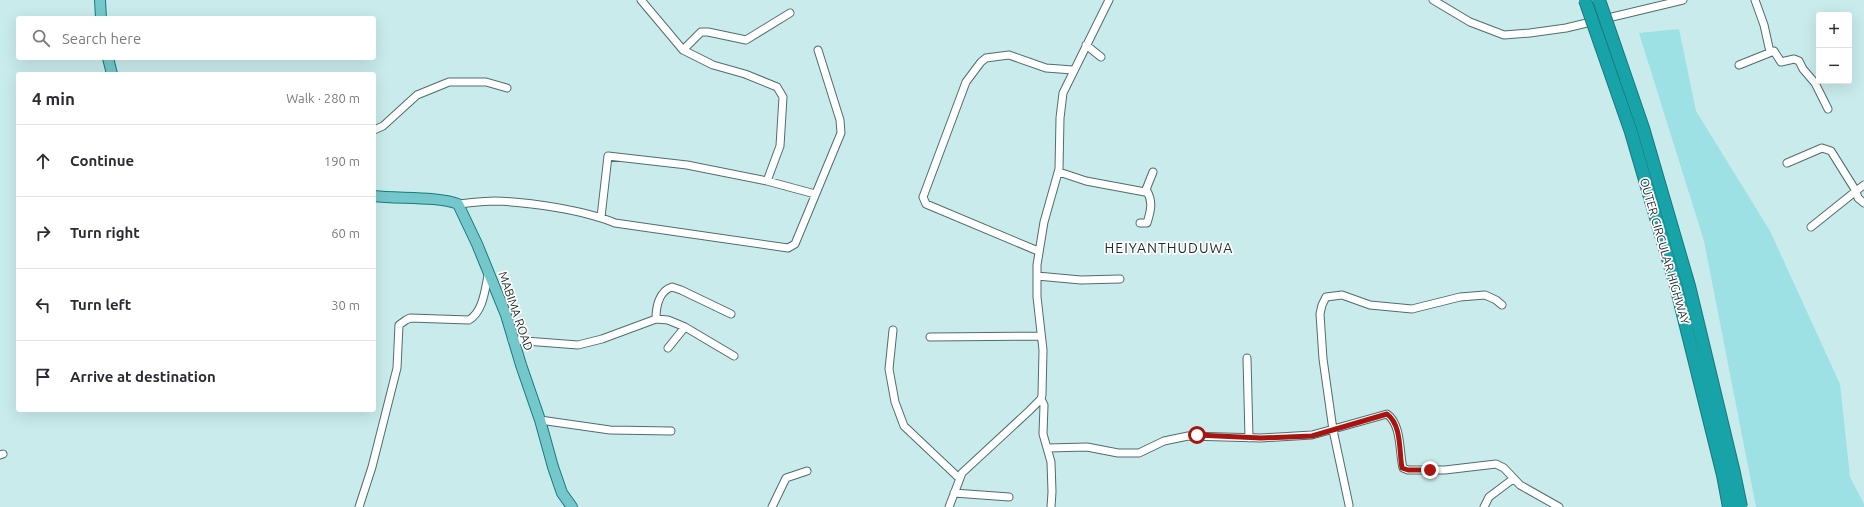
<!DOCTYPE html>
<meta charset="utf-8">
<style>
body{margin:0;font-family:Ubuntu,sans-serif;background:#f7f7f7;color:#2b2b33}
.controls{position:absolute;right:12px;top:12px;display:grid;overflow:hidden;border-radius:4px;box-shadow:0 4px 16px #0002}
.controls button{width:36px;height:36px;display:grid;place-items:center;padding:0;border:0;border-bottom:1px solid #e1e1e2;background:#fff;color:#2b2b33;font:20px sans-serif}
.stop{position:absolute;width:12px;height:12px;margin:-9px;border:3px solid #a81511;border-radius:50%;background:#fff}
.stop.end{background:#a81511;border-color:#fff;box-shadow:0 1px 4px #0008}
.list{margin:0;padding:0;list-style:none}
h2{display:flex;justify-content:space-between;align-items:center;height:52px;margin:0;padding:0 16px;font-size:17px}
h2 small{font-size:13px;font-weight:400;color:#7c7c81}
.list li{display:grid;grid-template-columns:26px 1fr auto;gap:12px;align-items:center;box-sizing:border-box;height:72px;padding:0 16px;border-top:1px solid #e1e1e2}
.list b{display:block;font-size:15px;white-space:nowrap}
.list em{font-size:13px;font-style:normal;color:#7c7c81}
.icon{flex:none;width:22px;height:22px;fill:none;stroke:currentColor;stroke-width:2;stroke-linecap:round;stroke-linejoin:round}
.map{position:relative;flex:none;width:1864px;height:507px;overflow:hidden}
.search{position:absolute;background:#fff;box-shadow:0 4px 16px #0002;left:16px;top:16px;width:360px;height:44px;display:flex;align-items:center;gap:10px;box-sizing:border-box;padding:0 14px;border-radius:4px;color:#7c7c81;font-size:15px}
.panel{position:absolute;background:#fff;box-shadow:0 4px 16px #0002;left:16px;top:72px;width:360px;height:340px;border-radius:4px}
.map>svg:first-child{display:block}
.green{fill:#9de1e4}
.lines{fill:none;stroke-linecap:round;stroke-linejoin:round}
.street-casing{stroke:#4f6d6e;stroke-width:9}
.primary-casing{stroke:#19797c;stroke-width:12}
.street{stroke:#fff;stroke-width:7}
.primary{stroke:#74c8cb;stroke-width:10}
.highway-bridge-casing{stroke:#19797c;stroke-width:14;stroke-linecap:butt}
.highway-bridge{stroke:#17a3a8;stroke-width:12}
.route{stroke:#a81511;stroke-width:5}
.labels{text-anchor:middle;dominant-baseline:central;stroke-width:3.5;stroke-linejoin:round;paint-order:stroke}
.street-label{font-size:12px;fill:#1e2a2b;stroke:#fff}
.quarter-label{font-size:14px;letter-spacing:1px;fill:#1e2a2b;stroke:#fff}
</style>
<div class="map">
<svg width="1864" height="507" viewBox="0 0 1864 507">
<rect width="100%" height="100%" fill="#c9ebec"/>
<!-- green -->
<path class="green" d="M1679,29l17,82 74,120 70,153 10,93 14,27v3h-108l-52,-266 -65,-208z"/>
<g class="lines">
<!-- street casing -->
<g class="street-casing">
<path id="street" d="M641,0l42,50 30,15 32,9 32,13 6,10 -3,49 -13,35
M1433,0l37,22 34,13 26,-2 36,-5 117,-28
M1755,0l9,25 6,27
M1086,45l15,12
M683,50l18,-18h7l38,8 44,-27
M1739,65l35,-14 7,11 13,-3 5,2 4,8 12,14 13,26
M374,130l9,-4 34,-31 32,-13h37l21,6
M1787,163l35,-15 9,3 25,40 -45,36
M1059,172l27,9 59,11 8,-20
M1864,185l-8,6 2,7 6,5
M458,204c12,-1 25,-3 37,-3 34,1 89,9 120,22l173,25 7,-4 46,-111 -1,-13 -22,-70
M601,217l7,-61 79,9 80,16 48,13
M1140,223h7c4,-13 6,-21 0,-32
M1038,251l-112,-47 -3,-7 43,-115 15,-20 5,-4 23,-3 37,13 27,2
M1037,276l44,4 39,-1
M656,319c0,-12 3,-28 16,-32l9,3 50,24
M893,330l-4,39 6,33 9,24 55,52
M930,337l111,-1
M512,340l66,5 24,-6 54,-20 12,1 17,7 49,29
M668,348l17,-21
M1247,358l2,80
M1041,399l3,6 -1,29 8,28 1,30 -1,15
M540,420l70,10 61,1
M1048,448l39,-1 31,6h21l25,-12 24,-5 73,2 51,-3 75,-21c15,11 12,38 16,54l5,2h37l51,-6 8,4 16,17 39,22
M0,455l3,-1
M954,493l55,4
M1349,505l-16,-75 -10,-71 -3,-45 2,-9 4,-8 16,-2 28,10 42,4 48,-12 25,-2 11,5 6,5
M359,507l13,-40 25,-99 2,-43 7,-5 4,-2 59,2c15,-9 16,-32 20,-49
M772,507l14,-29 21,-7
M949,507l13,-34 67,-62 12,-12 1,-4 1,-45 -6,-53v-32l7,-43 15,-53 1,-51 3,-25 46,-93
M1484,507l5,-10 24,-18"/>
</g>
<!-- primary casing -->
<g class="primary-casing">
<path id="primary" d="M100,0l1,18
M108,58l4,16
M374,196c24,3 63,0 84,8l19,40 29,71 15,50 19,55 13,47 9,26 10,14"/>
</g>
<!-- street -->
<use href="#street" class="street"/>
<!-- primary -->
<use href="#primary" class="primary"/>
<!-- highway-bridge casing -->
<g class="highway-bridge-casing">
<path id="highway-bridge" d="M1585,0l46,132 45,154 47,189 6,32
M1599,0l44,128 46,158 45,187 7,34"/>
</g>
<!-- highway-bridge -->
<use href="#highway-bridge" class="highway-bridge"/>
</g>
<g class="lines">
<!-- route -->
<path class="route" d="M1197,435l64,3 51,-2 75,-22c15,11 12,38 15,54l6,2h22"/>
</g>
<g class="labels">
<!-- street labels -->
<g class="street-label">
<text transform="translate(1665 251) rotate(74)">OUTER CIRCULAR HIGHWAY</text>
<text transform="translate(516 311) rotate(71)">MABIMA ROAD</text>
</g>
<!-- quarter labels -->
<g class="quarter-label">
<text x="1169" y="248">HEIYANTHUDUWA</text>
</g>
</g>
</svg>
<div class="controls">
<button>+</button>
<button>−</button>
</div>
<div class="stop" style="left:1197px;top:435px"></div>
<div class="stop end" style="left:1430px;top:470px"></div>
<div class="search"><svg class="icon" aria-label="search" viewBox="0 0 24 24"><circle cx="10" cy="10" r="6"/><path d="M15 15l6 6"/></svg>Search here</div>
<section class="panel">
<h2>4 min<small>Walk · 280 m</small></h2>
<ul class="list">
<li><svg class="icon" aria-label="ahead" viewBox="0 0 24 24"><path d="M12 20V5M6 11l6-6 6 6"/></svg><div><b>Continue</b></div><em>190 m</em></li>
<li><svg class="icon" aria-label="right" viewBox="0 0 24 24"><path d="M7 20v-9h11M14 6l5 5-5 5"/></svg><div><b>Turn right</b></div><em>60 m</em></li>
<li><svg class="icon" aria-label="left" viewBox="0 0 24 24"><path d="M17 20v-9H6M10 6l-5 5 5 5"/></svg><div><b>Turn left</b></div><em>30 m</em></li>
<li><svg class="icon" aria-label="arrive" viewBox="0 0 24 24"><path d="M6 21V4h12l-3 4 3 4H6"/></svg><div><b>Arrive at destination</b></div></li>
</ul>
</section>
</div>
